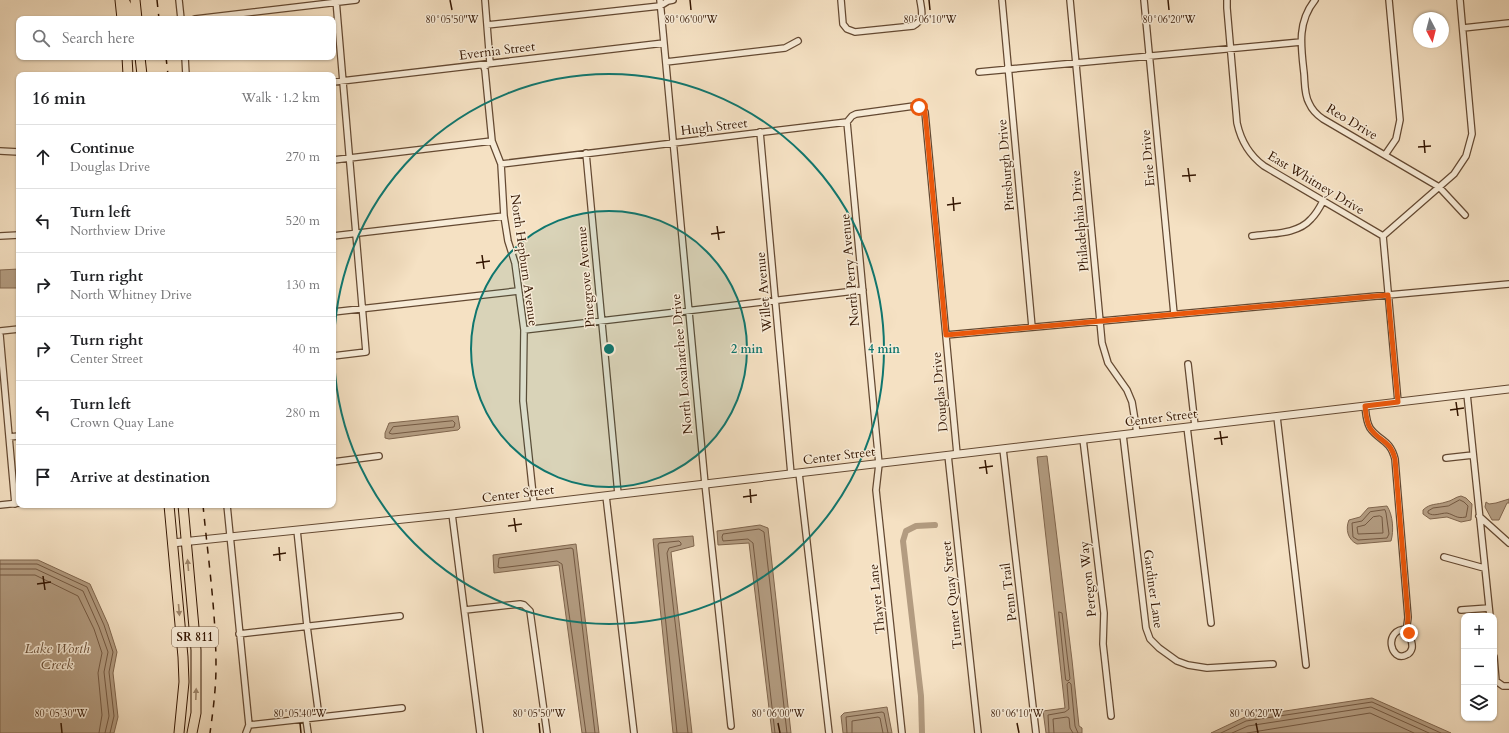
<!DOCTYPE html>
<meta charset="utf-8">
<style>
body{margin:0;font-family:Cardo,serif;background:#f6f6f6;color:#202124}
.controls{position:absolute;right:12px;bottom:12px;display:grid;overflow:hidden;border-radius:8px;box-shadow:0 1px 3px #0004}
.controls button{width:36px;height:36px;display:grid;place-items:center;padding:0;border:0;border-bottom:1px solid #e0e0e0;background:#fff;color:#202124;font:20px sans-serif}
.compass{position:absolute;left:1413px;top:12px;width:36px;height:36px;border-radius:50%;background:#fff;box-shadow:0 1px 3px #0004;rotate:173deg}
.stop{position:absolute;width:12px;height:12px;margin:-9px;border:3px solid #ea580c;border-radius:50%;background:#fff}
.stop.end{background:#ea580c;border-color:#fff;box-shadow:0 1px 4px #0008}
.list{margin:0;padding:0;list-style:none}
h2{display:flex;justify-content:space-between;align-items:center;height:52px;margin:0;padding:0 16px;font-size:17px}
h2 small{font-size:13px;font-weight:400;color:#757577}
.list li{display:grid;grid-template-columns:26px 1fr auto;gap:12px;align-items:center;box-sizing:border-box;height:64px;padding:0 16px;border-top:1px solid #e0e0e0}
.list b{display:block;font-size:15px;white-space:nowrap}
.list p{margin:0;font-size:13px;white-space:nowrap;color:#757577}
.list em{font-size:13px;font-style:normal;color:#757577}
.icon{flex:none;width:22px;height:22px;fill:none;stroke:currentColor;stroke-width:2;stroke-linecap:round;stroke-linejoin:round}
.map{position:relative;flex:none;width:1509px;height:733px;overflow:hidden}
.search{position:absolute;background:#fff;box-shadow:0 1px 3px #0004;left:16px;top:16px;width:320px;height:44px;display:flex;align-items:center;gap:10px;box-sizing:border-box;padding:0 14px;border-radius:8px;color:#757577;font-size:15px}
.panel{position:absolute;background:#fff;box-shadow:0 1px 3px #0004;left:16px;top:72px;width:320px;height:436px;border-radius:8px}
.map>svg:first-child{display:block}
.water{fill:#b39c81;stroke:#80664e}
.lines{fill:none;stroke-linecap:round;stroke-linejoin:round}
.shore{stroke:#745942;stroke-width:1}
.canal{stroke:#b39c81;stroke-width:6}
.minor-casing{stroke:#644932;stroke-width:8}
.tertiary-casing{stroke:#644932;stroke-width:9}
.primary-casing{stroke:#341602;stroke-width:11}
.minor{stroke:#f8ecd8;stroke-width:5.5}
.tertiary{stroke:#f8ecd8;stroke-width:7}
.primary{stroke:#f5e1c3;stroke-width:9}
.rail{stroke:#341602;stroke-width:1.5;stroke-dasharray:7 7;stroke-linecap:butt}
.oneway{fill:#9e866c}
.route{stroke:#ea580c;stroke-width:5}
.ticks{fill:none;stroke:#341602;stroke-width:1.5}
.ring{fill:none;stroke:#0f766e;stroke-width:2}
.labels{text-anchor:middle;dominant-baseline:central;stroke-width:3;stroke-linejoin:round;paint-order:stroke}
.shield{fill:#f8ecd8;stroke:#6f5642;stroke-width:1}
.shield-label{font-size:12px;font-weight:bold;fill:#341602}
.street-label{font-size:13px;fill:#341602;stroke:#f8ecd8}
.water-label{font-size:14px;font-style:italic;fill:#674c35;stroke:#f8ecd8}
.ticks-label{font-size:10px;text-anchor:middle;fill:#341602;stroke:#f8ecd8;stroke-width:3;stroke-linejoin:round;paint-order:stroke}
.centre{fill:#0f766e;stroke:#f8ecd8;stroke-width:2}
.ring-label{font-size:12px;text-anchor:middle;font-weight:bold;fill:#0f766e;stroke:#f8ecd8;stroke-width:3;stroke-linejoin:round;paint-order:stroke}
</style>
<div class="map">
<svg width="1509" height="733" viewBox="0 0 1509 733">
<rect width="100%" height="100%" fill="#f5e1c3"/>
<filter id="stains"><feTurbulence type="fractalNoise" baseFrequency=".005" numOctaves="4"/><feColorMatrix values="0 0 0 0 .2 0 0 0 0 .09 0 0 0 0 .02 0 0 0 .5 -.17"/></filter>
<radialGradient id="worn" r=".72"><stop offset=".6" stop-color="#630" stop-opacity="0"/><stop offset="1" stop-color="#630" stop-opacity=".3"/></radialGradient>
<!-- water -->
<path class="water" d="M19,269v19h-19v-18z
M458,416l2,12 -2,2 -69,9 -4,-1v-5l4,-10z
M1047,456l25,204 7,66 3,2v5h-36l-3,-22 22,-3 -28,-251z
M1461,496l5,2 6,6 -1,16 -10,2 -14,-5 -17,2 -7,-5v-4c7,-7 14,-5 23,-8 6,-1 9,-5 15,-6z
M1509,499v4h-2l-8,17h-7l-7,-13 1,-5 3,2 7,-1z
M1387,506c6,9 7,25 4,35l-34,3c-9,-4 -12,-15 -8,-24l11,-3 8,-9z
M760,525l8,3 23,205h-19l-23,-190 -31,2 -1,-14z
M693,536l1,10 -23,6 21,181h-19l-20,-194z
M576,544l23,189h-17l-23,-168 -65,8 -1,-18z
M0,560h38l52,24 18,40 9,28 -4,21 5,44 -4,16h-114z
M1372,698l79,35h-240l34,-16z
M887,707l5,26h-49l-2,-17 3,-3z"/>
<g class="lines">
<!-- shore -->
<path class="shore" d="M453,421l2,2 -1,4 -62,7 -3,-1 4,-6z
M1460,500l4,2 4,4 -2,11c-10,2 -11,-2 -19,-4 -7,0 -13,4 -19,0v-2l5,-3 15,-2z
M1385,510l1,3 3,21 -2,4 -29,2 -5,-3 -1,-14 10,-2 8,-9z
M1380,516l2,1 1,16 -25,1 -1,-7 8,-2 8,-8z
M0,564h37l50,23 17,38 9,27 -4,20 5,44 -4,17
M0,569h36l47,22 16,36 9,25 -4,20 5,44 -4,17
M0,575h35l43,21 16,33 8,24 -4,20 4,42 -3,18
M1059,612l3,1 8,66 -2,2 -2,-1z
M586,733l-24,-169 -5,-3 -57,7 -2,-1 1,-9 72,-10 2,1 22,184
M677,733l-19,-188 1,-2 20,-2 2,2v2l-12,3 -2,5 21,180
M775,733l-22,-190 -5,-4 -25,2 -1,-4 1,-3 36,-5 5,3 23,201
M847,733l-1,-16 36,-5 2,1 4,20
M852,733v-12l26,-4 2,1 3,15
M1049,733l-1,-18 17,-3 4,-3 -2,-25 2,-2 2,2 4,42 3,7
M1054,733l-1,-14 14,-2 2,1 1,10 3,5
M1221,733l25,-12 126,-19 69,31
M1232,733l16,-7 123,-19 58,26
M1247,733l123,-20 44,20"/>
<!-- canal -->
<path class="canal" d="M922,733l-1,-37 -18,-155 3,-10 10,-5 19,-1"/>
<!-- minor casing -->
<g class="minor-casing">
<path id="minor" d="M179,0l2,19
M485,0l5,63 -6,4 1,3 7,71 9,23 3,52 4,25 7,22 9,67 -1,71 11,103
M660,0l45,484 26,242
M841,0l2,24 4,5 8,3 58,-6c12,-7 9,-14 7,-26
M1002,0l30,327
M1070,0l32,343 6,20 19,27 5,12 5,31
M1144,0l30,314
M1227,0v8l10,115c4,18 12,32 27,43l119,70
M1315,0c-18,22 -14,47 -11,73 1,10 0,21 5,30 3,7 8,12 14,16l116,68 26,28
M195,19l161,-19
M487,25l173,-19 8,-5 5,-1
M1463,28l46,-5
M185,57l1,18
M666,62l119,-14 13,-7
M979,72l322,-30
M333,82l331,-39
M847,122l32,342 -3,26 26,243
M760,132l31,342
M0,151l19,1
M586,153l32,341
M1385,155l11,-16 4,-19 -11,-120
M333,160l159,-19
M501,164l346,-42 5,-6 4,-2 58,-8 9,3 2,3 32,342
M0,236l19,-1
M333,236l171,-20
M1252,236c19,-3 45,-1 59,-17 5,-5 9,-12 12,-18
M1383,236l71,-62 12,-18 6,-22 -12,-134
M1383,236l15,166
M333,312l185,-21
M524,330l339,-40
M0,331l19,-2
M0,335l15,169
M946,335l563,-51
M333,356l33,-4 -30,-352
M1188,364l7,62
M1467,394l23,222
M1365,406c1,8 1,15 5,22 9,13 20,11 25,31l13,158c0,4 -2,10 -1,13 2,6 6,11 5,18 -1,4 -3,6 -6,7 -15,8 -24,-26 1,-26
M1277,417l29,248
M1187,427l24,196
M1123,435l23,193 4,11 9,9 18,13 11,4 19,3 66,-4
M9,437l10,-1
M1083,439l21,174 -1,31 8,72
M1003,449l33,284
M948,455l30,278
M1446,458l27,-3
M333,462l46,-6
M799,473l30,260
M606,496l28,237
M0,505l19,-2
M227,505l22,220 -3,8
M452,514l28,219
M1479,516l30,27
M297,530l10,96 12,91
M1444,557l40,11
M465,610l55,-6 4,1 6,6 17,122
M1461,610l28,-2
M239,634l161,-18
M1494,657l2,24 7,5h6
M306,719l2,14
M249,725l153,-17"/>
</g>
<!-- tertiary casing -->
<g class="tertiary-casing">
<path id="tertiary" d="M172,543l280,-29 1057,-125"/>
</g>
<!-- primary casing -->
<g class="primary-casing">
<path id="primary" d="M120,0l2,19
M124,0l6,12v7
M135,0l2,19
M127,57l1,18
M140,57l2,18
M169,505l14,152 1,25 -5,51
M183,505l13,145v63l-4,20"/>
</g>
<!-- minor -->
<use href="#minor" class="minor"/>
<!-- tertiary -->
<use href="#tertiary" class="tertiary"/>
<!-- primary -->
<use href="#primary" class="primary"/>
<!-- rail -->
<path class="rail" d="M157,0l2,19
M166,57l2,18
M203,505c5,53 13,107 13,161 0,23 -3,45 -6,67"/>
</g>
<!-- one-way arrows -->
<defs><path id="oneway-solid" d="M-6-.8H1V-3.2L6.5 0L1 3.2V.8H-6Z"/></defs>
<g class="oneway">
<use href="#oneway-solid" transform="translate(188 565) rotate(-95)"/>
<use href="#oneway-solid" transform="translate(179 610) rotate(85)"/>
<use href="#oneway-solid" transform="translate(196 694) rotate(-88)"/>
</g>
<g class="lines">
<!-- route -->
<path class="route" d="M919,107l4,2 2,3 21,223 442,-40 10,107 -33,4c1,8 1,15 5,22 9,14 20,11 25,31l13,158 -1,12 2,4"/>
</g>
<!-- ticks -->
<path class="ticks" d="M450,0l2,10M690,0l1,10M929,0l1,10M1168,0l1,10M1424,140l1,13M1418,147l13,-1M1188,168l2,14M1182,176l14,-1M953,197l1,14M947,205l14,-2M717,226l2,14M711,234l14,-2M482,255l2,14M476,263l14,-2M1456,402l2,14M1450,410l14,-2M1220,431l2,14M1214,439l14,-2M985,460l2,14M979,468l14,-2M750,489l1,14M743,497l14,-2M514,518l2,14M508,526l14,-2M279,547l1,14M273,555l13,-2M43,576l2,14M37,584l14,-2M61,723l1,10M300,723l1,10M539,723l1,10M778,723l2,10M1017,723l2,10M1256,723l2,10"/>
<!-- distance rings -->
<circle cx="609" cy="349" r="138" fill="#0f766e" fill-opacity=".12"/>
<g class="ring">
<circle cx="609" cy="349" r="138"/>
<circle cx="609" cy="349" r="275"/>
</g>
<g class="labels">
<!-- shield labels -->
<rect class="shield" x="172" y="627" width="46" height="20" rx="3"/>
<g class="shield-label">
<text x="195" y="637">SR 811</text>
</g>
<!-- street labels -->
<g class="street-label">
<text transform="translate(497 51) rotate(-7)">Evernia Street</text>
<text transform="translate(1352 122) rotate(31)">Reo Drive</text>
<text transform="translate(714 127) rotate(-7)">Hugh Street</text>
<text transform="translate(1148 158) rotate(-95)">Erie Drive</text>
<text transform="translate(1006 165) rotate(-95)">Pittsburgh Drive</text>
<text transform="translate(1316 183) rotate(31)">East Whitney Drive</text>
<text transform="translate(1080 221) rotate(-95)">Philadelphia Drive</text>
<text transform="translate(524 260) rotate(82)">North Hepburn Avenue</text>
<text transform="translate(850 270) rotate(-95)">North Perry Avenue</text>
<text transform="translate(586 277) rotate(-95)">Pinegrove Avenue</text>
<text transform="translate(764 292) rotate(-95)">Willet Avenue</text>
<text transform="translate(682 364) rotate(-95)">North Loxahatchee Drive</text>
<text transform="translate(940 392) rotate(-95)">Douglas Drive</text>
<text transform="translate(1161 418) rotate(-7)">Center Street</text>
<text transform="translate(839 456) rotate(-7)">Center Street</text>
<text transform="translate(518 494) rotate(-7)">Center Street</text>
<text transform="translate(1088 579) rotate(-96)">Peregon Way</text>
<text transform="translate(1153 589) rotate(82)">Gardiner Lane</text>
<text transform="translate(1009 592) rotate(-97)">Penn Trail</text>
<text transform="translate(952 595) rotate(-96)">Turner Quay Street</text>
<text transform="translate(877 599) rotate(-96)">Thayer Lane</text>
</g>
<!-- water labels -->
<g class="water-label">
<text x="57" y="648">Lake Worth<tspan x="57" dy="16">Creek</tspan></text>
</g>
</g>
<g class="ticks-label">
<text x="452" y="23">80°05'50"W</text>
<text x="691" y="23">80°06'00"W</text>
<text x="930" y="23">80°06'10"W</text>
<text x="1169" y="23">80°06'20"W</text>
<text x="61" y="717">80°05'30"W</text>
<text x="300" y="717">80°05'40"W</text>
<text x="539" y="717">80°05'50"W</text>
<text x="778" y="717">80°06'00"W</text>
<text x="1017" y="717">80°06'10"W</text>
<text x="1256" y="717">80°06'20"W</text>
</g>
<circle cx="609" cy="349" r="6" class="centre"/>
<g class="ring-label">
<text x="747" y="353">2 min</text>
<text x="884" y="353">4 min</text>
</g>
<rect width="100%" height="100%" filter="url(#stains)"/>
<rect width="100%" height="100%" fill="url(#worn)"/>
</svg>
<div class="controls">
<button>+</button>
<button>−</button>
<button><svg class="icon" aria-label="layers" viewBox="0 0 24 24"><path d="M12 4l9 5-9 5-9-5zM3 14l9 5 9-5"/></svg></button>
</div>
<svg class="compass" viewBox="-18 -18 36 36"><path d="M0-13l5 13h-10z" fill="#e53935"/><path d="M0 13l5-13h-10z" fill="#757577"/></svg>
<div class="stop" style="left:919px;top:107px"></div>
<div class="stop end" style="left:1409px;top:633px"></div>
<div class="search"><svg class="icon" aria-label="search" viewBox="0 0 24 24"><circle cx="10" cy="10" r="6"/><path d="M15 15l6 6"/></svg>Search here</div>
<section class="panel">
<h2>16 min<small>Walk · 1.2 km</small></h2>
<ul class="list">
<li><svg class="icon" aria-label="ahead" viewBox="0 0 24 24"><path d="M12 20V5M6 11l6-6 6 6"/></svg><div><b>Continue</b><p>Douglas Drive</p></div><em>270 m</em></li>
<li><svg class="icon" aria-label="left" viewBox="0 0 24 24"><path d="M17 20v-9H6M10 6l-5 5 5 5"/></svg><div><b>Turn left</b><p>Northview Drive</p></div><em>520 m</em></li>
<li><svg class="icon" aria-label="right" viewBox="0 0 24 24"><path d="M7 20v-9h11M14 6l5 5-5 5"/></svg><div><b>Turn right</b><p>North Whitney Drive</p></div><em>130 m</em></li>
<li><svg class="icon" aria-label="right" viewBox="0 0 24 24"><path d="M7 20v-9h11M14 6l5 5-5 5"/></svg><div><b>Turn right</b><p>Center Street</p></div><em>40 m</em></li>
<li><svg class="icon" aria-label="left" viewBox="0 0 24 24"><path d="M17 20v-9H6M10 6l-5 5 5 5"/></svg><div><b>Turn left</b><p>Crown Quay Lane</p></div><em>280 m</em></li>
<li><svg class="icon" aria-label="arrive" viewBox="0 0 24 24"><path d="M6 21V4h12l-3 4 3 4H6"/></svg><div><b>Arrive at destination</b></div></li>
</ul>
</section>
</div>
